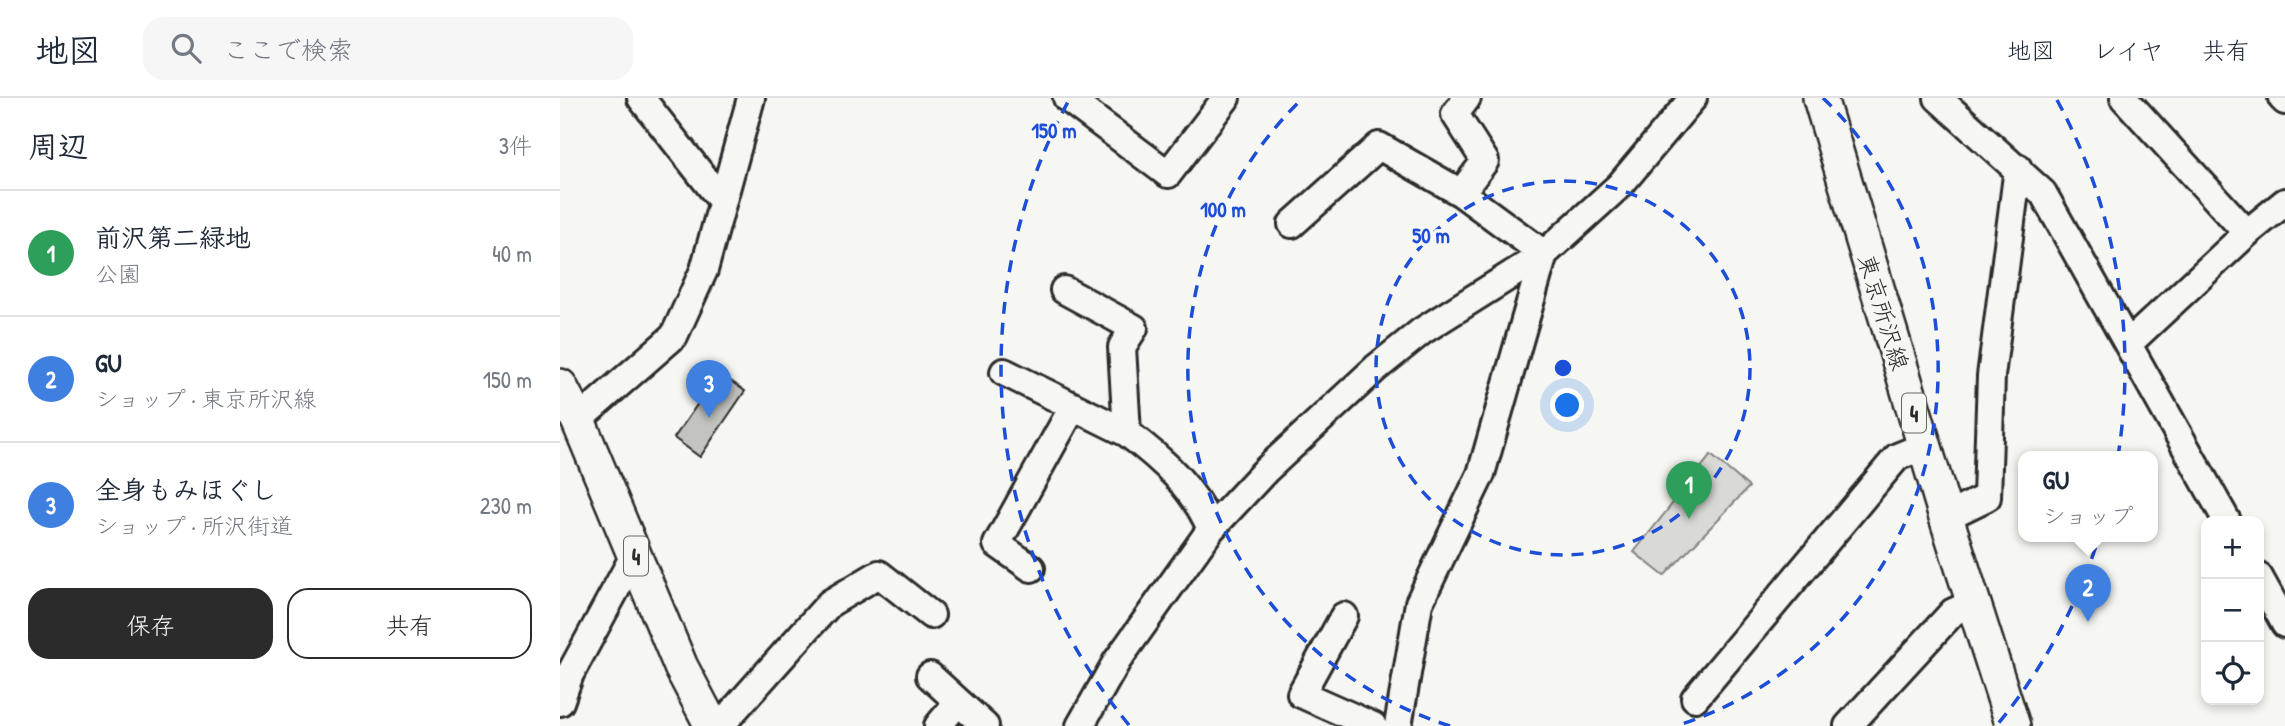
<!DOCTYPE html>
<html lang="ja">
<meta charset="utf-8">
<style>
body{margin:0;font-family:"Patrick Hand","Klee One",sans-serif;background:#f6f6f7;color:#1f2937}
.controls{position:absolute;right:21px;bottom:21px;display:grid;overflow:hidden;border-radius:14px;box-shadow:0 4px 10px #0003}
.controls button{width:63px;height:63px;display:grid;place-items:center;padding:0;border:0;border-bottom:2px solid #e0e1e3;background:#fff;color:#1f2937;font:35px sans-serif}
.you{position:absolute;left:1008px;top:308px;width:24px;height:24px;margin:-18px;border:5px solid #fff;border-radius:50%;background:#1a73e8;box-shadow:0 0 0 10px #1a73e833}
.badge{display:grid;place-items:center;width:46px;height:46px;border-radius:50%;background:#2b2b2b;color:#fff;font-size:23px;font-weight:700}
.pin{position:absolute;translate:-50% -58px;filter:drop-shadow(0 2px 4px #0008)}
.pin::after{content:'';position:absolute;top:37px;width:24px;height:21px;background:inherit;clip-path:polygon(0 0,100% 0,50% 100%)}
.popup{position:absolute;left:1458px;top:353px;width:140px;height:91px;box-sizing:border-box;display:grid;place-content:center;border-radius:14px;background:#fff;filter:drop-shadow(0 2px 5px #0005);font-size:23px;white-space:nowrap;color:#747a83}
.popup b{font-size:26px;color:#1f2937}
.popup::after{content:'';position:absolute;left:50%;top:100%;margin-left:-14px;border:14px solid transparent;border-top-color:#fff}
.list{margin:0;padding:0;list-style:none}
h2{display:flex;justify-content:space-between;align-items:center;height:91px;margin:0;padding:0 28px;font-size:30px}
h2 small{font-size:23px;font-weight:400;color:#747a83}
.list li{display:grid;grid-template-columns:46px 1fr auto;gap:21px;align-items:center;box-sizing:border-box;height:126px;padding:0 28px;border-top:2px solid #e0e1e3}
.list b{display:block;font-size:26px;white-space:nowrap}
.list p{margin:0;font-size:23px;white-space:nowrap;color:#747a83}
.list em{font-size:23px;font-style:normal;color:#747a83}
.actions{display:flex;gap:14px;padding:21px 28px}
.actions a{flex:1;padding:16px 0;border:2px solid #2b2b2b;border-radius:21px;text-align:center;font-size:24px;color:#2b2b2b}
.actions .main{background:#2b2b2b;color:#fff}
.icon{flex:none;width:38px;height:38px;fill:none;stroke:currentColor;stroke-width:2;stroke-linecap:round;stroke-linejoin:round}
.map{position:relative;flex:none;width:1725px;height:628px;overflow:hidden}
header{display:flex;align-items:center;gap:42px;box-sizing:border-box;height:98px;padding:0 35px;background:#fff;border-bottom:2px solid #e0e1e3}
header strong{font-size:33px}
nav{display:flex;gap:38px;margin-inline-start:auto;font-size:24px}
.search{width:490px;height:63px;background:#f6f6f7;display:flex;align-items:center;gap:18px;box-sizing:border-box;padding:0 24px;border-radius:21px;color:#747a83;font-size:26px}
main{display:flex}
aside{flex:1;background:#fff}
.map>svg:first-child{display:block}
.green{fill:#d9d9d5;stroke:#828280;stroke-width:2}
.building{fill:#c3c3c0;stroke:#2b2b2b;stroke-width:2}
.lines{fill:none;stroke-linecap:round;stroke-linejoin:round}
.minor-casing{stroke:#2b2b2b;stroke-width:32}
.major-casing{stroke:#2b2b2b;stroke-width:38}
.minor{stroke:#f6f6f2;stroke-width:26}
.major{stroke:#f6f6f2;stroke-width:33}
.ring{fill:none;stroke:#1d4ed8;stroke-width:3.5;stroke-dasharray:12 9}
.labels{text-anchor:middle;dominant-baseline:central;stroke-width:7;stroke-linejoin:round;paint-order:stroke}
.shield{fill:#f6f6f2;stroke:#686867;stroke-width:2}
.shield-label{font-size:23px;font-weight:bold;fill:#2b2b2b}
.street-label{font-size:24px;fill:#2b2b2b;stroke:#f6f6f2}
.centre{fill:#1d4ed8;stroke:#f6f6f2;stroke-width:3.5}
.ring-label{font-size:21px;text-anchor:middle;font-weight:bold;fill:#1d4ed8;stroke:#f6f6f2;stroke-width:7;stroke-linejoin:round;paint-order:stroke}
</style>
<header>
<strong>地図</strong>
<div class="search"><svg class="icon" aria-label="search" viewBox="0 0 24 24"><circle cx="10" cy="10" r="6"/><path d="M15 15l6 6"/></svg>ここで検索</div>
<nav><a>地図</a><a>レイヤ</a><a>共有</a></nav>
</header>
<main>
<aside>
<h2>周辺<small>3件</small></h2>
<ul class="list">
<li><span class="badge" style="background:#2e9e5b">1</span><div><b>前沢第二緑地</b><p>公園</p></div><em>40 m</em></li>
<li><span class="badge" style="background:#3f7fe0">2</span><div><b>GU</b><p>ショップ · 東京所沢線</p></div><em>150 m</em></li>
<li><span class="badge" style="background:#3f7fe0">3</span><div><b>全身もみほぐし</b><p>ショップ · 所沢街道</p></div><em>230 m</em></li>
</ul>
<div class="actions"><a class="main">保存</a><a>共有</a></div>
</aside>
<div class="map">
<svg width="1725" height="628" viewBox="0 0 1725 628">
<rect width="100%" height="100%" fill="#f6f6f2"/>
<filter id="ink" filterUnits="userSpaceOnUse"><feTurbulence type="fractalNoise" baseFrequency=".0143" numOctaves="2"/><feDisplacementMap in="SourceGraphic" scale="14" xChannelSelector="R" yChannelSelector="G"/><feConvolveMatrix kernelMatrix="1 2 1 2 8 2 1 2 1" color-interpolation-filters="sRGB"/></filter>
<g filter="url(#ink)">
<!-- green -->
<path class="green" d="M1151,357l38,32 -85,89 -30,-24z"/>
<!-- building -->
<path class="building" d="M159,275l26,18 -45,66 -26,-19z"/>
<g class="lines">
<!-- minor casing -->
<g class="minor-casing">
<path id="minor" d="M81,0l81,103
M507,0l101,76 58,-76
M1378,0l105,95 184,328
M1564,0l123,135
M1722,0l3,3
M901,95l24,-32 -30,-47 12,-16
M732,126l87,-78 82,47 83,61
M504,192l70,38 -12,19 5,86c36,27 66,54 84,96
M1568,246l119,-111 38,-31
M444,274l123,61
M18,322l96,-84 30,-66 47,-172
M1386,419l41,-20 4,-121 27,-208
M471,470l-34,-24 76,-137
M1699,479l26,47
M784,518l-43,78 72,32
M370,578l55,50
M1135,600l202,-241 27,-11
M0,604l10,-28 65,-120
M160,628l110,-123 49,-29 52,41
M378,628l20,-24
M520,628l37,-65 94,-132 55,-59 110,-102 46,-37 122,-77 76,-69 73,-87
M838,628l21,-123 62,-129 63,-220
M1288,628l105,-114 20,-9"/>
</g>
<!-- major casing -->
<g class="major-casing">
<path id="major" d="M1260,0l126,419 67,209
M0,288l18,34 103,247 31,59"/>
</g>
<!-- minor -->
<use href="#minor" class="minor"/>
<!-- major -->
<use href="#major" class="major"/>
</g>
</g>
<!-- distance rings -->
<g class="ring">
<circle cx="1003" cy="270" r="187"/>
<path d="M890 628A375 375 0 0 1 743 0M1263 0A375 375 0 0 1 1116 628"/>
<path d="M569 627A562 562 0 0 1 509 2M1497 2A562 562 0 0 1 1437 627"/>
</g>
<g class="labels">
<!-- shield labels -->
<g class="shield">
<rect x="1342" y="295.5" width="24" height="39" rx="5"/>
<rect x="64" y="438.5" width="24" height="39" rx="5"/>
</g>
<g class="shield-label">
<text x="1354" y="315">4</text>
<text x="76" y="458">4</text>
</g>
<!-- street labels -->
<g class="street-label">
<text transform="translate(1324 214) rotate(73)">東京所沢線</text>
</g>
</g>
<circle cx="1003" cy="270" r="10" class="centre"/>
<g class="ring-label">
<text x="494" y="40">150 m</text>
<text x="663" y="119">100 m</text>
<text x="871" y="145">50 m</text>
</g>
</svg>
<div class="controls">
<button>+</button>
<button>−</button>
<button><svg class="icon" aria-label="locate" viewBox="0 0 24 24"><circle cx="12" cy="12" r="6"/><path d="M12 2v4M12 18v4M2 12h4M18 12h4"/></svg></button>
</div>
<div class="you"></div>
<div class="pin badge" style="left:1129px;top:421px;background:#2e9e5b">1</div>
<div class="pin badge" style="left:1528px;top:524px;background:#3f7fe0">2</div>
<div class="popup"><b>GU</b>ショップ</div>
<div class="pin badge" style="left:149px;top:320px;background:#3f7fe0">3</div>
</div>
</main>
